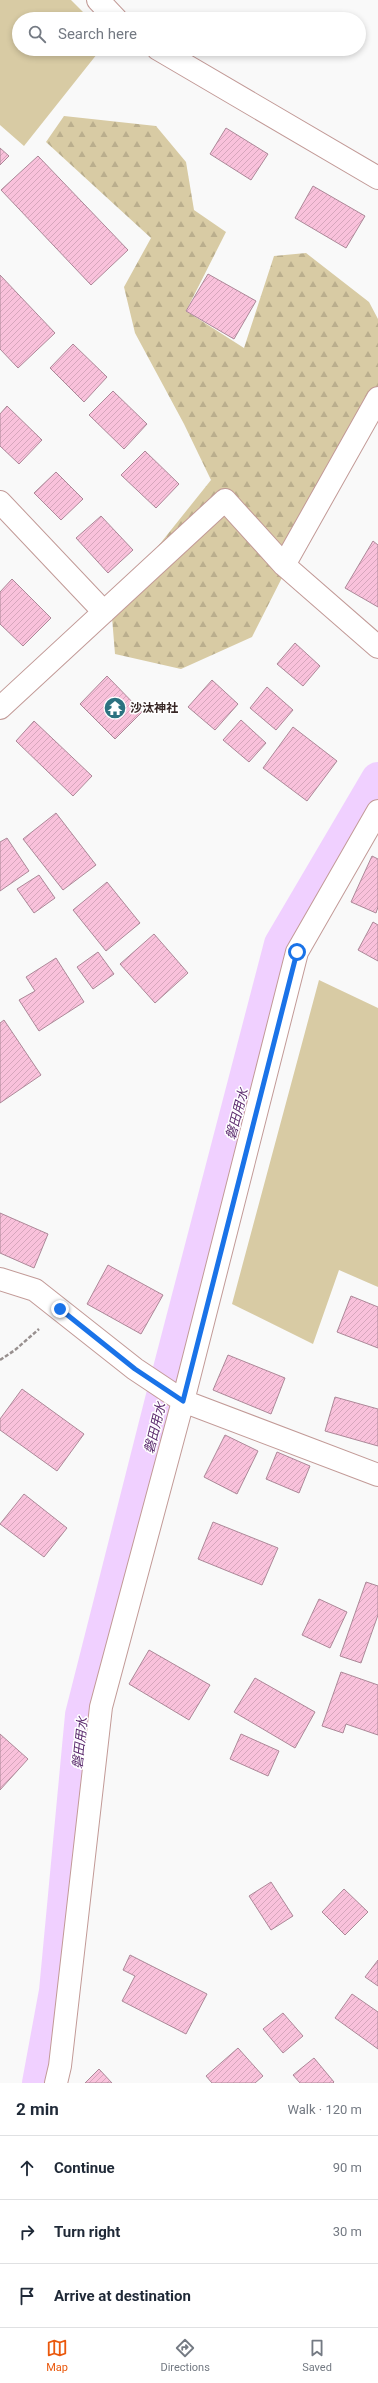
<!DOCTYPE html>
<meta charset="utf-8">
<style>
body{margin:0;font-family:Roboto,"Noto Sans JP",sans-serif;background:#f6f6f7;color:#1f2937}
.stop{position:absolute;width:12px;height:12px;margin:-9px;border:3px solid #1a73e8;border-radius:50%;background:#fff}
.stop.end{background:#1a73e8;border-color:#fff;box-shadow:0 1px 4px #0008}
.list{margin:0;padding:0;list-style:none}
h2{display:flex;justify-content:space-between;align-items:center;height:52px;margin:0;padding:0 16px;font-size:17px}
h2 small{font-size:13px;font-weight:400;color:#747a83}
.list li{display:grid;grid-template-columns:26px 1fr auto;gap:12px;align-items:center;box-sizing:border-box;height:64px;padding:0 16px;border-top:1px solid #e0e1e3}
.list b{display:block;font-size:15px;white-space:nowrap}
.list em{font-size:13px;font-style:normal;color:#747a83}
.icon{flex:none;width:22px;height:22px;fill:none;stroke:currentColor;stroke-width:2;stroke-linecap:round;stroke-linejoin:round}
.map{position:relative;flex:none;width:378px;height:2083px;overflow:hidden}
.search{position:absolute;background:#fff;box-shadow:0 2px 6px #0003;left:12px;right:12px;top:12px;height:44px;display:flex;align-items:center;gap:10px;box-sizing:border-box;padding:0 14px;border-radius:22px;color:#747a83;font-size:15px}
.sheet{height:244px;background:#fff}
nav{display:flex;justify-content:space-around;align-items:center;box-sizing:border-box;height:56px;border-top:1px solid #e0e1e3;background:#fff;font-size:11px;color:#747a83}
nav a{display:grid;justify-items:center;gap:2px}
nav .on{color:#ea580c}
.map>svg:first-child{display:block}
.grass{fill:#d8cba4}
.forest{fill:url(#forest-firs)}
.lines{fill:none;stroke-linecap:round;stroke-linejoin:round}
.canal{stroke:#f0d0ff;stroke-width:34}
.building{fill:url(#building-hatch);stroke:#ac8898}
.street-casing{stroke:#c29a97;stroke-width:24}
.path{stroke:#98908f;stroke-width:2.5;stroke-dasharray:4 2;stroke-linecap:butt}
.street{stroke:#fff;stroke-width:22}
.route{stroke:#1a73e8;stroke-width:5}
.labels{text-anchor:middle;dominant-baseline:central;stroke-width:3;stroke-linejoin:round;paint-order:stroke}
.poi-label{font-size:12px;font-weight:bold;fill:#382826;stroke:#fff;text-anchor:start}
.water-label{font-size:13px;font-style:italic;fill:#5b2b6e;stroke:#fff}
</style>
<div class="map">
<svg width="378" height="2083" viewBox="0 0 378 2083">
<defs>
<pattern id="forest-firs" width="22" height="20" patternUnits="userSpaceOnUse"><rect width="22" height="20" fill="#d8cba4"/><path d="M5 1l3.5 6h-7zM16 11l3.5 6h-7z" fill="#baae8d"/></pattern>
<pattern id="building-hatch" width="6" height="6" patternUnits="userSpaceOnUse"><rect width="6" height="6" fill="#f9c1db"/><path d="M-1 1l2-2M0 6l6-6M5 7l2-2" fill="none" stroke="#d6a6bc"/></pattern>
</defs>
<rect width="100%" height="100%" fill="#f9f9f9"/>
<!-- grass -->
<path class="grass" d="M0,0h71l19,19h-71v30h82l-77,97 -24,-21z
M319,980l59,28v279l-39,-17 -26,74 -81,-40z"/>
<!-- forest -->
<path class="forest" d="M64,116l92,10 30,36 8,48 32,22 -40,79 58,37 30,-92 32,-3 63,49 9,17v79l-45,79 -81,160 -71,32 -66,-15 -4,-49 100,-125 -27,-56 -49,-91 -11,-46 27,-49 -105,-96z"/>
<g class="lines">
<!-- canal -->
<path class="canal" d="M39,2083l17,-92 26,-276 80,-315 119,-456 97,-165"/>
</g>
<!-- building -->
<path class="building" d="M226,128l42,26 -17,26 -41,-26z
M0,148l9,8 -9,9z
M38,156l90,94 -37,35 -90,-95z
M313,186l52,30 -19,32 -51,-30z
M208,274l48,27 -22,38 -48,-28z
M0,275l55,58 -37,35 -18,-19z
M73,344l34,33 -23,25 -34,-34z
M113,391l34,33 -23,25 -35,-34z
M7,406l35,34 -23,24 -19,-18v-32z
M145,451l34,33 -23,24 -35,-33z
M56,472l27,27 -22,21 -27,-27z
M101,516l32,34 -25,23 -32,-35z
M373,541l5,4v62l-33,-19z
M12,579l39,39 -28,28 -23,-22v-32z
M295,643l25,23 -17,20 -26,-22z
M107,676l35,36 -27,27 -35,-35z
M212,680l26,24 -23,26 -27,-23z
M267,687l26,23 -17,20 -26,-22z
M241,720l25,23 -17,19 -26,-22z
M34,721l58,55 -19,20 -57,-55z
M293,727l44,34 -30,40 -44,-33z
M56,813l40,52 -33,25 -40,-51z
M7,838l22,33 -29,20v-49z
M372,856l6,3v48l-2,6 -25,-11z
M39,875l16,23 -21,15 -17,-24z
M107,882l33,41 -34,28 -33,-41z
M373,922l5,3v36l-20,-11z
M154,934l34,39 -33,30 -35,-39z
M98,952l16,22 -21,15 -16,-22z
M56,958l28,44 -45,29 -20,-31 16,-9 -9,-14z
M4,1020l37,55 -41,28v-80z
M0,1213l48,21 -14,34 -34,-15z
M108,1265l55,30 -22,39 -54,-30z
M351,1296l27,11v41l-41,-16z
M228,1355l57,23 -14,36 -58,-24z
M22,1389l62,45 -27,37 -57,-41v-11z
M335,1397l43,12v37l-53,-15z
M225,1435l33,16 -21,43 -33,-17z
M277,1452l33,14 -11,27 -33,-14z
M24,1494l43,34 -23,29 -44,-33z
M213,1522l65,26 -16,37 -64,-26z
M366,1582l12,4v29l-17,48 -21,-7z
M319,1599l28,13 -17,36 -28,-13z
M149,1650l61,35 -21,35 -60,-36z
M341,1672l37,13v50l-32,-11 -3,9 -21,-7z
M255,1678l60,34 -20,36 -61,-36z
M0,1734l28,25 -28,31z
M241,1734l38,17 -11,25 -38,-17z
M271,1882l22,34 -22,14 -22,-34z
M344,1889l24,23 -23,23 -23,-23z
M130,1955l77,39 -21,40 -64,-33 13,-25 -12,-6z
M378,1960v26l-13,-9z
M352,1994l26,18v37l-43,-31z
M283,2013l20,23 -20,17 -20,-24z
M238,2048l25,28 -8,7h-43l-6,-7z
M314,2058l20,24 -1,1h-33l-7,-8z
M99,2069l13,14h-27z"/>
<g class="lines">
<!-- street casing -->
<g class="street-casing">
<path id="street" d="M98,0l18,19
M158,49l220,129
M0,502l104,110
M284,565l94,-167
M0,708l225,-208 59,65 94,82
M0,1279l35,11 100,79 48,32 195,74
M56,2083l4,-17 41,-359 82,-306 114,-449 81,-141"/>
</g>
<!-- path -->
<path class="path" d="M0,1360l15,-10 24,-21"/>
<!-- street -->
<use href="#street" class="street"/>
</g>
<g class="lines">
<!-- route -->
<path class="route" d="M60,1309l75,60 48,32 114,-449"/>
</g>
<!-- icons -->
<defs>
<g id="temple-disc" transform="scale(1.15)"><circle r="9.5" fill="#2c7280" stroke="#fff"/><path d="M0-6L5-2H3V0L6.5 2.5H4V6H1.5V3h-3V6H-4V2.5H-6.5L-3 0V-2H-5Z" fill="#fff"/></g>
</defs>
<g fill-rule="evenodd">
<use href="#temple-disc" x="115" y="708"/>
</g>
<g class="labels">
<!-- poi labels -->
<g class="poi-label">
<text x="130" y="708">沙汰神社</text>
</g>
<!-- water labels -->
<g class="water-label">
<text transform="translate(237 1114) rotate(-75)">磐田用水</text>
<text transform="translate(155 1428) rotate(-76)">磐田用水</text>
<text transform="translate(80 1743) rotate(-84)">磐田用水</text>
</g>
</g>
</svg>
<div class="stop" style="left:297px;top:952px"></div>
<div class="stop end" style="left:60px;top:1309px"></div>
<div class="search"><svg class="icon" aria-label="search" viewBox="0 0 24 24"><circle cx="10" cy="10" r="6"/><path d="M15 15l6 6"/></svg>Search here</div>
</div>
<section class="sheet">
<h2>2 min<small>Walk · 120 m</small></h2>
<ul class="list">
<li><svg class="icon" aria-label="ahead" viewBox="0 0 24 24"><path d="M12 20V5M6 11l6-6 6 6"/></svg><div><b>Continue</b></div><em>90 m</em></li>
<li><svg class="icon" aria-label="right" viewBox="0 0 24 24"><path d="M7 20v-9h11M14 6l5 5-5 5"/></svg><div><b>Turn right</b></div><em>30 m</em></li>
<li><svg class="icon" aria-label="arrive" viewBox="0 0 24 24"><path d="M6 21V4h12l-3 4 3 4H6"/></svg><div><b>Arrive at destination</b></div></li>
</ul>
</section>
<nav>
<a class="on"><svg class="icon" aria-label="map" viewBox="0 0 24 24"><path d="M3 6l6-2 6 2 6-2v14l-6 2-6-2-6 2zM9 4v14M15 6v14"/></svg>Map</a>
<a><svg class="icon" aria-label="directions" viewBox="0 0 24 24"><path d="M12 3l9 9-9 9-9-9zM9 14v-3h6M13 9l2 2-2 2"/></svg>Directions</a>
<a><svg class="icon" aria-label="saved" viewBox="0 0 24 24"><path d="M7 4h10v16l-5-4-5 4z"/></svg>Saved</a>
</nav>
